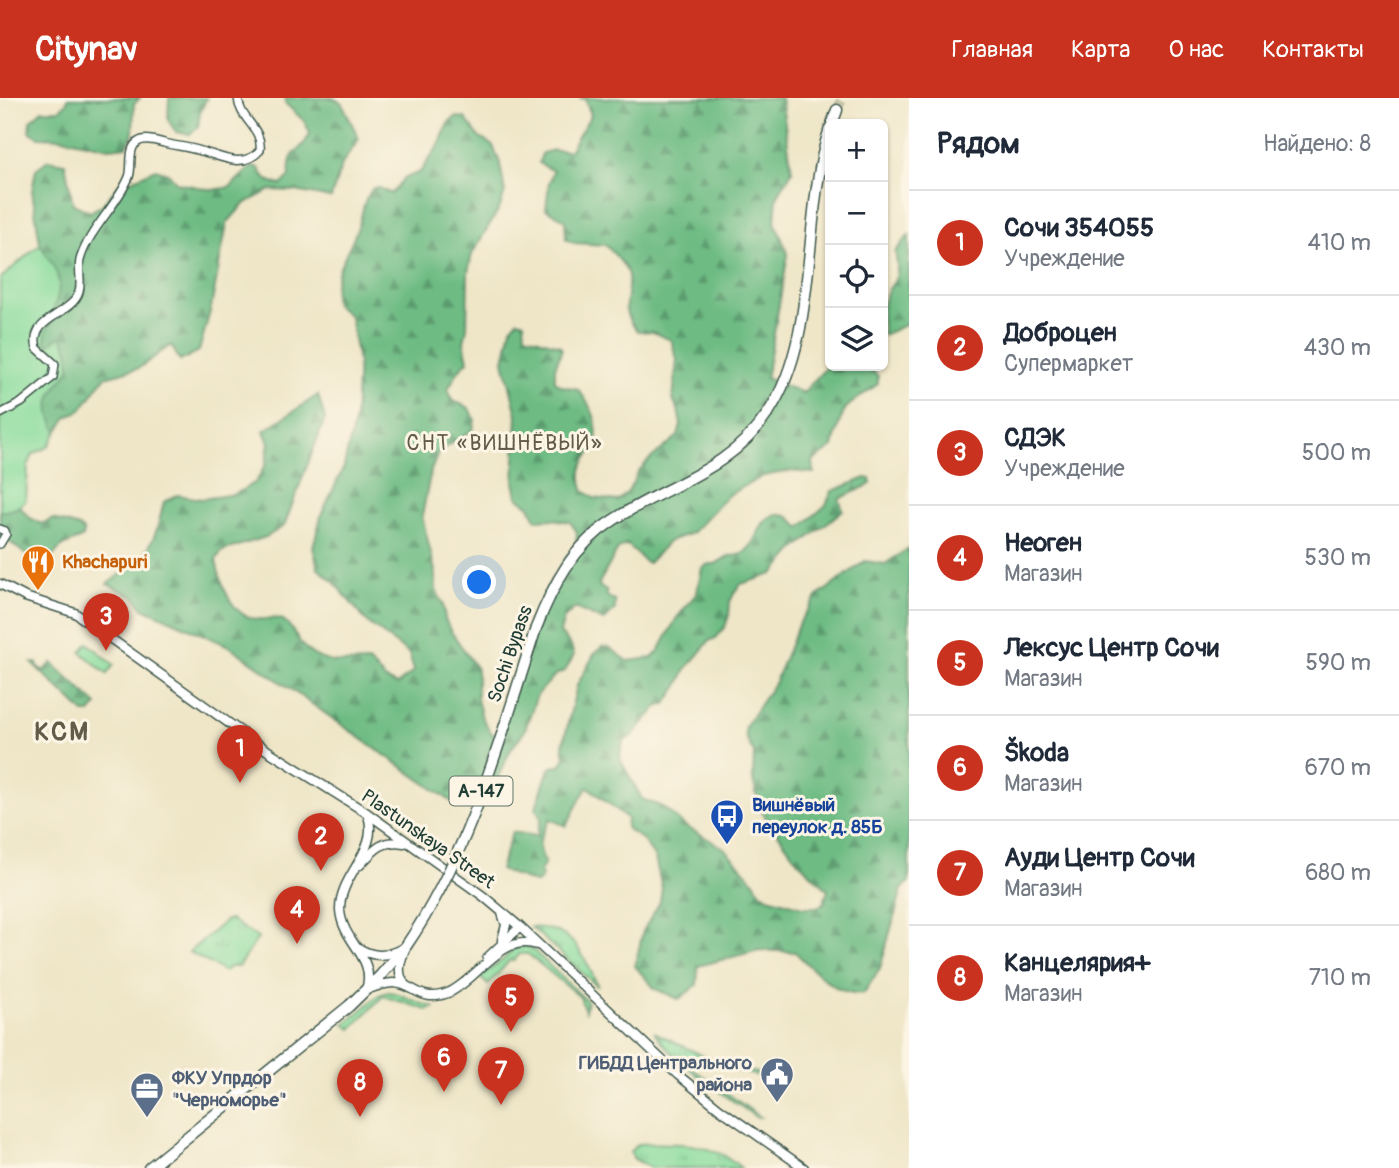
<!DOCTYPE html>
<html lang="ru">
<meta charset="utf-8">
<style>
body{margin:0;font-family:Pangolin,sans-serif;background:#f6f6f7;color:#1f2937}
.controls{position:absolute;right:21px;top:21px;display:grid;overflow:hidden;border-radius:10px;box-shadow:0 2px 5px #0004}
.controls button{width:63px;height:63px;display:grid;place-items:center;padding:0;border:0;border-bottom:2px solid #e0e1e3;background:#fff;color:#1f2937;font:35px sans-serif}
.you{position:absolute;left:480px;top:485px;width:24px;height:24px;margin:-18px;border:5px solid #fff;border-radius:50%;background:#1a73e8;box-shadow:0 0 0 10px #1a73e833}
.badge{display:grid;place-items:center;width:46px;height:46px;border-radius:50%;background:#c8321e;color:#fff;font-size:23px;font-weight:700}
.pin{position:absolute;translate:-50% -58px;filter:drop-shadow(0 2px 4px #0008)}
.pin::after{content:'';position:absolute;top:37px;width:24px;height:21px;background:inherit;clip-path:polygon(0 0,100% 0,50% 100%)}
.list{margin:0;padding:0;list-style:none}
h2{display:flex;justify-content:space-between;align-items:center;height:91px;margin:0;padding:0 28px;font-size:30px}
h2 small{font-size:23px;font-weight:400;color:#747a83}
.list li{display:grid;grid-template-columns:46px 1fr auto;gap:21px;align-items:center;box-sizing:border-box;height:105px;padding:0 28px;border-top:2px solid #e0e1e3}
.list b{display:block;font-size:26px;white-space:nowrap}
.list p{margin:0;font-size:23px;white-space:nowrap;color:#747a83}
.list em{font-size:23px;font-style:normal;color:#747a83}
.icon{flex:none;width:38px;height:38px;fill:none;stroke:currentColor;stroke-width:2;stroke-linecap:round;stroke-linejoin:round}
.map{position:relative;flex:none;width:909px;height:1070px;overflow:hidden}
header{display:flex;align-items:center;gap:42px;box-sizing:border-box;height:98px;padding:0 35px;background:#c8321e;color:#fff}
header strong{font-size:33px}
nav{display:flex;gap:38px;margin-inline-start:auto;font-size:24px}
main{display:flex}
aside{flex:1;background:#fff}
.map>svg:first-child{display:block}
.grass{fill:url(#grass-tufts);stroke:#548c68;stroke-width:2}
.forest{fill:url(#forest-firs);stroke:#467c5c;stroke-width:2}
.green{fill:#88dc9d;stroke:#548c68;stroke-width:2}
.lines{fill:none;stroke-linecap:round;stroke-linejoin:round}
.trunk-tunnel{stroke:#c5c4aa;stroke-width:10;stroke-dasharray:10 5;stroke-linecap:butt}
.tertiary-casing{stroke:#3e564a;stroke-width:10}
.secondary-casing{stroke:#3e564a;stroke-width:11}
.trunk-casing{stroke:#3e564a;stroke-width:13}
.tertiary{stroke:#fff;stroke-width:7}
.secondary{stroke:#fff;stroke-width:8}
.trunk{stroke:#fff;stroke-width:10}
.trunk-bridge-casing{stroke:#3e564a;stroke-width:13;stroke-linecap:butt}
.trunk-bridge{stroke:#fff;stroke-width:10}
.labels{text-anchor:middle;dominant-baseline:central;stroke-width:6;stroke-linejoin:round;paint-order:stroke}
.shield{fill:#fcf5e5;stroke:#617469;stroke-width:2}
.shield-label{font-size:18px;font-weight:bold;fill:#1f3d34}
.food-label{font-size:19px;font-weight:bold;fill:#c56008;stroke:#fcf5e5;text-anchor:start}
.street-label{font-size:19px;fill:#1f3d34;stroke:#fcf5e5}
.transit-label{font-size:19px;font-weight:bold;fill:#164399;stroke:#fcf5e5;text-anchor:start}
.service-label{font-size:19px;font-weight:bold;fill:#4e5e75;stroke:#fcf5e5;text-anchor:end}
.neighbourhood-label{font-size:21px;letter-spacing:2px;fill:#635b48;stroke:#fcf5e5}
.district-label{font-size:26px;font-weight:bold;letter-spacing:2px;fill:#635b48;stroke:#fcf5e5}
</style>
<header>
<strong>Citynav</strong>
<nav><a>Главная</a><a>Карта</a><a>О нас</a><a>Контакты</a></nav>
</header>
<main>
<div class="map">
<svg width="909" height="1070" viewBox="0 0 909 1070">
<defs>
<pattern id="grass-tufts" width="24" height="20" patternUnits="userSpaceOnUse" patternTransform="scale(1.75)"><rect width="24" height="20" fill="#88dc9d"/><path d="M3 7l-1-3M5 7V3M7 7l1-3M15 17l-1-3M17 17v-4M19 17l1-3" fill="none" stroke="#6fb481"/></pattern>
<pattern id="forest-firs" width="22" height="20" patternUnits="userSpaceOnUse" patternTransform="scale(1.75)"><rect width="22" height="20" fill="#6ebc84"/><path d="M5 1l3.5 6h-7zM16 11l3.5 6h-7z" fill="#5a9a6d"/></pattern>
</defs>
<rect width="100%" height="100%" fill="#fcf5e5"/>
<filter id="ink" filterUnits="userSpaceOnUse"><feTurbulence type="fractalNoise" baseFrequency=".0143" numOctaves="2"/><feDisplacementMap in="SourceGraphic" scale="14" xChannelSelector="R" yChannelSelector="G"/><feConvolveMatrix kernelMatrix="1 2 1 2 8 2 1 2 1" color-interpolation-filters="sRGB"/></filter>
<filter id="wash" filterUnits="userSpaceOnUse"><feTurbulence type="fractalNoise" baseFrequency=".00686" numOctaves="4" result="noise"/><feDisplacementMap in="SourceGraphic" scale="28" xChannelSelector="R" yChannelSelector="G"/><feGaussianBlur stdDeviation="1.57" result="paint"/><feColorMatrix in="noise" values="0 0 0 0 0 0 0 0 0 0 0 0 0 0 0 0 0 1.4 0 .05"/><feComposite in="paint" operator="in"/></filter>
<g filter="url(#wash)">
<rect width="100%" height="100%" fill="#efe6c8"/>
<!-- grass -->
<path class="grass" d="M226,822h5l27,18 -20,29h-9l-4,5 -36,-20z
M531,829c43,1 51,25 67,60z
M526,848l6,3 55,52 -2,10 -5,-14 -52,-43h-8l-7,7 -3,-1 -22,25 -8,-8 24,-18 9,-10z
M388,894c17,1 28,13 47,15l-8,3 -44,-14 -32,33 -6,-5 34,-29z
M654,934l64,31 39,10 -1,3 -58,-18 -6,10 68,49h-4c-36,-26 -76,-49 -102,-85z
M637,1046c37,-1 75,-4 104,24h-89l-18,-9 -4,-7z"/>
<!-- forest -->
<path class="forest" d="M68,0h72l-6,6 -1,29 -6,13 -18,2 -46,-10 -24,-1 -10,-6 1,-10 12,-11h17l7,-6z
M169,0h38l-7,14 -2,16 -8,6 -14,-2 -8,-12z
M286,0h47l9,5 17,36 -17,25 -11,34 -35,-7 -26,-1 -26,14 -17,19 -16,85 -12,43 -19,10 -9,-16 -32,23 -34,9 -24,33 -14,7 -10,15c-15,-31 -7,-38 13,-63l-2,-20 -5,-9 -16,6 -3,-14 7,-9 8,-44 -19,-35 -8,-53 4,-22 12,-9 17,3 8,41 17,8 12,-7 16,-19 38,-17 12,4 9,10 36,7 17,-3 21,-20 8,1c5,12 11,14 22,17l9,-9c-3,-29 11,-20 20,-43l-6,-12 -19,-18z
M579,0h202l11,73 -15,26 -2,25 13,32 -22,124 37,15 27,-30v3h36l12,10v8c-7,5 -28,20 -32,24 -7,11 -10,27 -13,39l-20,14 1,12 -25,-2 -26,5 -35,19 -36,38 -23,8 -21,22 -3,-1 -18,-18 -9,5 -19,34 1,4 7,4v5l8,5v8l-11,12 -29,-13 -11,10 -4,15 11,13 3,9 -9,16 -10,4 -18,20 -13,37 -13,17 -12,25 -5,19 -42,9 -223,-156 -86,-38 -8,-11 -28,-13c41,-29 45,-32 57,-82l13,-7 25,4 33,-5 21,-12 10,-18 3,-21 -5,-12 54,-36 7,24 -41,107 -18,11 -44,14 -6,9c4,22 15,56 40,59 10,2 17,-4 27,1 7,4 12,15 17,22 16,23 42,22 69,20l17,18 11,5 17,-14 -5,-17 -43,-33 -31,-38 -17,-15 -5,-21 9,-34 22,-46 11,-50 3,-55 -8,-46 -15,-12c-5,-31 15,-52 24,-80 6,-19 2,-18 14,-36h7l11,6 12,-15 17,-7 19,-27 10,-23 7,-5 9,1 14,19 14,9 7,17 5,29 -5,15 -28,47 -4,18 -1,56 -3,14 4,19 -9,9 -11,19 5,12 15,6 7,12 -2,11 -34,21 -8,19 -9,46 13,55 1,19 7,14 2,15 5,11 27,39v30l5,19 10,16h6l32,-108 19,-42 27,-41 1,-11 -7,-10 -18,-3 -16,1 -6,-14 -13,-9 -3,-15 3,-67 -13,-54 7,-33 7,-8 6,2 1,13 34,10 3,4 -7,19v13l7,5 16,3c13,17 23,34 17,56 -2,5 -6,9 -9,14 -7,11 -6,20 -3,31l11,8 24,3 10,-9 11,-21 9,-10 30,-25 3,-11 -3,-16 -5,-9 4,-41 -6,-19 -18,-8 -15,-1c-24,-23 -4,-39 -11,-59 -4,-10 -14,-19 -21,-27l-32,-2 -8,-4 -1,-19 -19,-11 3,-26 4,-12 -14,-8 3,-10 12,-3 15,1 22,-36 -6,-16z
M909,137v88l-26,12c0,-10 -2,-21 0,-30 4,-26 20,-17 12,-53z
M866,380l4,1 1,5 -32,15 4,11 -49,40 -21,24 -32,10 -6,7 -5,11 -1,13 -4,12 -9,11 -7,3 -23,28 -7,15 -13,20 -9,3 -25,29 -9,6 -3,11 1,8 21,38 21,8 22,19 39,22 29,32 7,11 8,6 35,10h14l7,-4 4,-13 -30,-29 -38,-52 -7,-29 1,-27 -8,-15 -1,-11 30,-45 24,-59 19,-27 47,-35 20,3 24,-16v334l-7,7 -22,79 -16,25c-28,4 -51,-24 -69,-41l-36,-2 -61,16 -1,19 -18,14 -24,-10 -20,-23 8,-35 17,-29 2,-14 -7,-30 -13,-19 -16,-11 1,-10 -39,-31c-9,12 -14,26 -22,39l-16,-7c-10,17 -15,25 -5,43l-5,9 2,6 -3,5 -4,1 -35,-13 12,-38 25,4 4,-18 -5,-10 12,-37 4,-4 8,-1 5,-9 -2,-12 14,-60 18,-32 7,-6 8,1 18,13 24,-3 7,-7 17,-32 21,-26 5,-25 7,-4h6c6,-3 10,-7 16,-8 4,-1 7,0 11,-2 19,-11 14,-44 45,-39l13,13 26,-23 6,-14z
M20,409l10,11 11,6 12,-5 26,8 5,5 -1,5c-17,9 -25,7 -34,27l-24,-10 -15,-12h-10v-31h7z
M32,565h5l1,4 6,4 8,-8 45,42 -7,8h-6z"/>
<!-- green -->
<path class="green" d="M40,146c5,10 15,22 18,34 6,23 -19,51 -11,68l13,-10c9,10 9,20 10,33 -20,25 -28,32 -13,63l-9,15 -15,7 -5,12 -2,34c-7,8 -15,12 -26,11v-232z
M88,545l26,22 -7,9 -26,-22z"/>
</g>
<g filter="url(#ink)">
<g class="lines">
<!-- trunk-tunnel -->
<path class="trunk-tunnel" d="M837,12l6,-12"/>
<!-- tertiary casing -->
<g class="tertiary-casing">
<path id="tertiary" d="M0,316l21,-11 32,-26 2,-13 -18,-16c-9,-30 35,-33 42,-56 3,-10 -1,-22 1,-32 9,-31 37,-54 49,-83 4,-10 -2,-29 9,-35 7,-5 18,-1 26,1 12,3 24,4 37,8 19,5 43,19 59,-1 3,-22 -21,-31 -22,-52
M0,431l5,2 1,3 -6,10"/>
</g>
<!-- secondary casing -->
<g class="secondary-casing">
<path id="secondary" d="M0,486l25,13 50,16 190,136 102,64 116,83 37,31 158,148 42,34 84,59
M360,767c14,-15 22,-26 44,-22
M502,815l4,12 -4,15
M360,851c15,9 28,7 43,-1
M405,851c-5,13 -9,25 1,37
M487,860l33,-31
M366,892c8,-3 18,-7 27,-7 22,0 27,22 57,9 29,-14 51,-59 87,-47
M366,892c11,-33 -24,-48 -26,-80 -1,-36 42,-60 27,-97"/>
</g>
<!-- trunk casing -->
<g class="trunk-casing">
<path id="trunk" d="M832,26l5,-14
M536,530c17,-43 37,-82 76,-107 55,-37 117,-49 156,-108 52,-78 33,-196 62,-285
M149,1070l200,-162 31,-30 26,-30"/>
</g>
<!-- tertiary -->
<use href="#tertiary" class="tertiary"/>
<!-- secondary -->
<use href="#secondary" class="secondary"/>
<!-- trunk -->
<use href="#trunk" class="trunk"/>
<!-- trunk-bridge casing -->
<g class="trunk-bridge-casing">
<path id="trunk-bridge" d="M406,848c65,-95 95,-210 130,-318"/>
</g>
<!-- trunk-bridge -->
<use href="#trunk-bridge" class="trunk-bridge"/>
</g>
</g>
<!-- icons -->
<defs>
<g id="restaurant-pin" transform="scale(1.75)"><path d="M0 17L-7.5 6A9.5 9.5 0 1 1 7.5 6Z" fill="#e8710a" stroke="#fcf5e5"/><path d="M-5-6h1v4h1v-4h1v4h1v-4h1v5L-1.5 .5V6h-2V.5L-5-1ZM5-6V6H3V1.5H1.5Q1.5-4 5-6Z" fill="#fff"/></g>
<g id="bus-pin" transform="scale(1.75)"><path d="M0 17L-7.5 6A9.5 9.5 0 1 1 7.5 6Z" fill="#1a4fb4" stroke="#fcf5e5"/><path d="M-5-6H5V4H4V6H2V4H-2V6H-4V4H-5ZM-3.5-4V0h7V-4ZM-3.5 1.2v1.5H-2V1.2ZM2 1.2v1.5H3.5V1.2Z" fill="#fff"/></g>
<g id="civic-pin" transform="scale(1.75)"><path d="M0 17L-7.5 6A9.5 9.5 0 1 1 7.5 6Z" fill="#5c6f8a" stroke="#fcf5e5"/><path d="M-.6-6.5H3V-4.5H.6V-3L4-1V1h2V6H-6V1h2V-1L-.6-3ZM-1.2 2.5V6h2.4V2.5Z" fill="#fff"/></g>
<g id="office-pin" transform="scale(1.75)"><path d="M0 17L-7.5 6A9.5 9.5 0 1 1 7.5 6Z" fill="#5c6f8a" stroke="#fcf5e5"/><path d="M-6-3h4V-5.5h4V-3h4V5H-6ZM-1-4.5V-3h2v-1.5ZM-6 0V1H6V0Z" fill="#fff"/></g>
</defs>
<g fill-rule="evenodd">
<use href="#restaurant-pin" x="38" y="464"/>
<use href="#bus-pin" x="727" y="718"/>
<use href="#civic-pin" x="777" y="976"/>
<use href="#office-pin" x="147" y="991"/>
</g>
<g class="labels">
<!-- shield labels -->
<rect class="shield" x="449.5" y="678.5" width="63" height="29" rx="5"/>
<g class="shield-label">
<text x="481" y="693">А-147</text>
</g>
<!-- food labels -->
<g class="food-label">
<text x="62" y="464">Khachapuri</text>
</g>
<!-- street labels -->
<g class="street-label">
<text transform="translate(510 556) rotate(-71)">Sochi Bypass</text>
<text transform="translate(428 741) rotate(35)">Plastunskaya Street</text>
</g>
<!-- transit labels -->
<g class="transit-label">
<text x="752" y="707">Вишнёвый<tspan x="752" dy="22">переулок д. 85Б</tspan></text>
</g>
<!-- service labels -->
<g class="service-label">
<text x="752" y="965">ГИБДД Центрального<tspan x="752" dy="22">района</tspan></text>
<text x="172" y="980" text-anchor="start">ФКУ Упрдор<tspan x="172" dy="22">"Черноморье"</tspan></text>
</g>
<!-- neighbourhood labels -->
<g class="neighbourhood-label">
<text x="505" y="345">СНТ «ВИШНЁВЫЙ»</text>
</g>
<!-- district labels -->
<g class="district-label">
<text x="62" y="634">КСМ</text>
</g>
</g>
</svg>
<div class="controls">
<button>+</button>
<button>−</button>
<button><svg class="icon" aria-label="locate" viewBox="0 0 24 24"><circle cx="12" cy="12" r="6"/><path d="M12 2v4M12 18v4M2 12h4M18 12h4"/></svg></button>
<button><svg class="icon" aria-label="layers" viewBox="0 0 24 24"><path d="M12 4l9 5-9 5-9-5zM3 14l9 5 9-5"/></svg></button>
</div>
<div class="you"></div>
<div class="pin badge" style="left:240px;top:685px">1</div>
<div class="pin badge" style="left:321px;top:773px">2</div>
<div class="pin badge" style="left:106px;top:553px">3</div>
<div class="pin badge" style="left:297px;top:846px">4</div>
<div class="pin badge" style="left:511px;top:934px">5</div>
<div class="pin badge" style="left:444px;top:994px">6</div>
<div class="pin badge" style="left:501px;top:1007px">7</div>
<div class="pin badge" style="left:360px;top:1019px">8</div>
</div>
<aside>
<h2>Рядом<small>Найдено: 8</small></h2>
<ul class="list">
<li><span class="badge">1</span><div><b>Сочи 354055</b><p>Учреждение</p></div><em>410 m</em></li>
<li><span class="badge">2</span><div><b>Доброцен</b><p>Супермаркет</p></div><em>430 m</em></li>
<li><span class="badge">3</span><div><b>СДЭК</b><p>Учреждение</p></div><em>500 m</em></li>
<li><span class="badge">4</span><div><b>Неоген</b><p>Магазин</p></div><em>530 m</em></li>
<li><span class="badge">5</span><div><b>Лексус Центр Сочи</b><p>Магазин</p></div><em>590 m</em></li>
<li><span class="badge">6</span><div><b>Škoda</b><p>Магазин</p></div><em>670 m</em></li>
<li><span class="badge">7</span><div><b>Ауди Центр Сочи</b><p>Магазин</p></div><em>680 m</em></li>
<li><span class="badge">8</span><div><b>Канцелярия+</b><p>Магазин</p></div><em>710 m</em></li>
</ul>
</aside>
</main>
